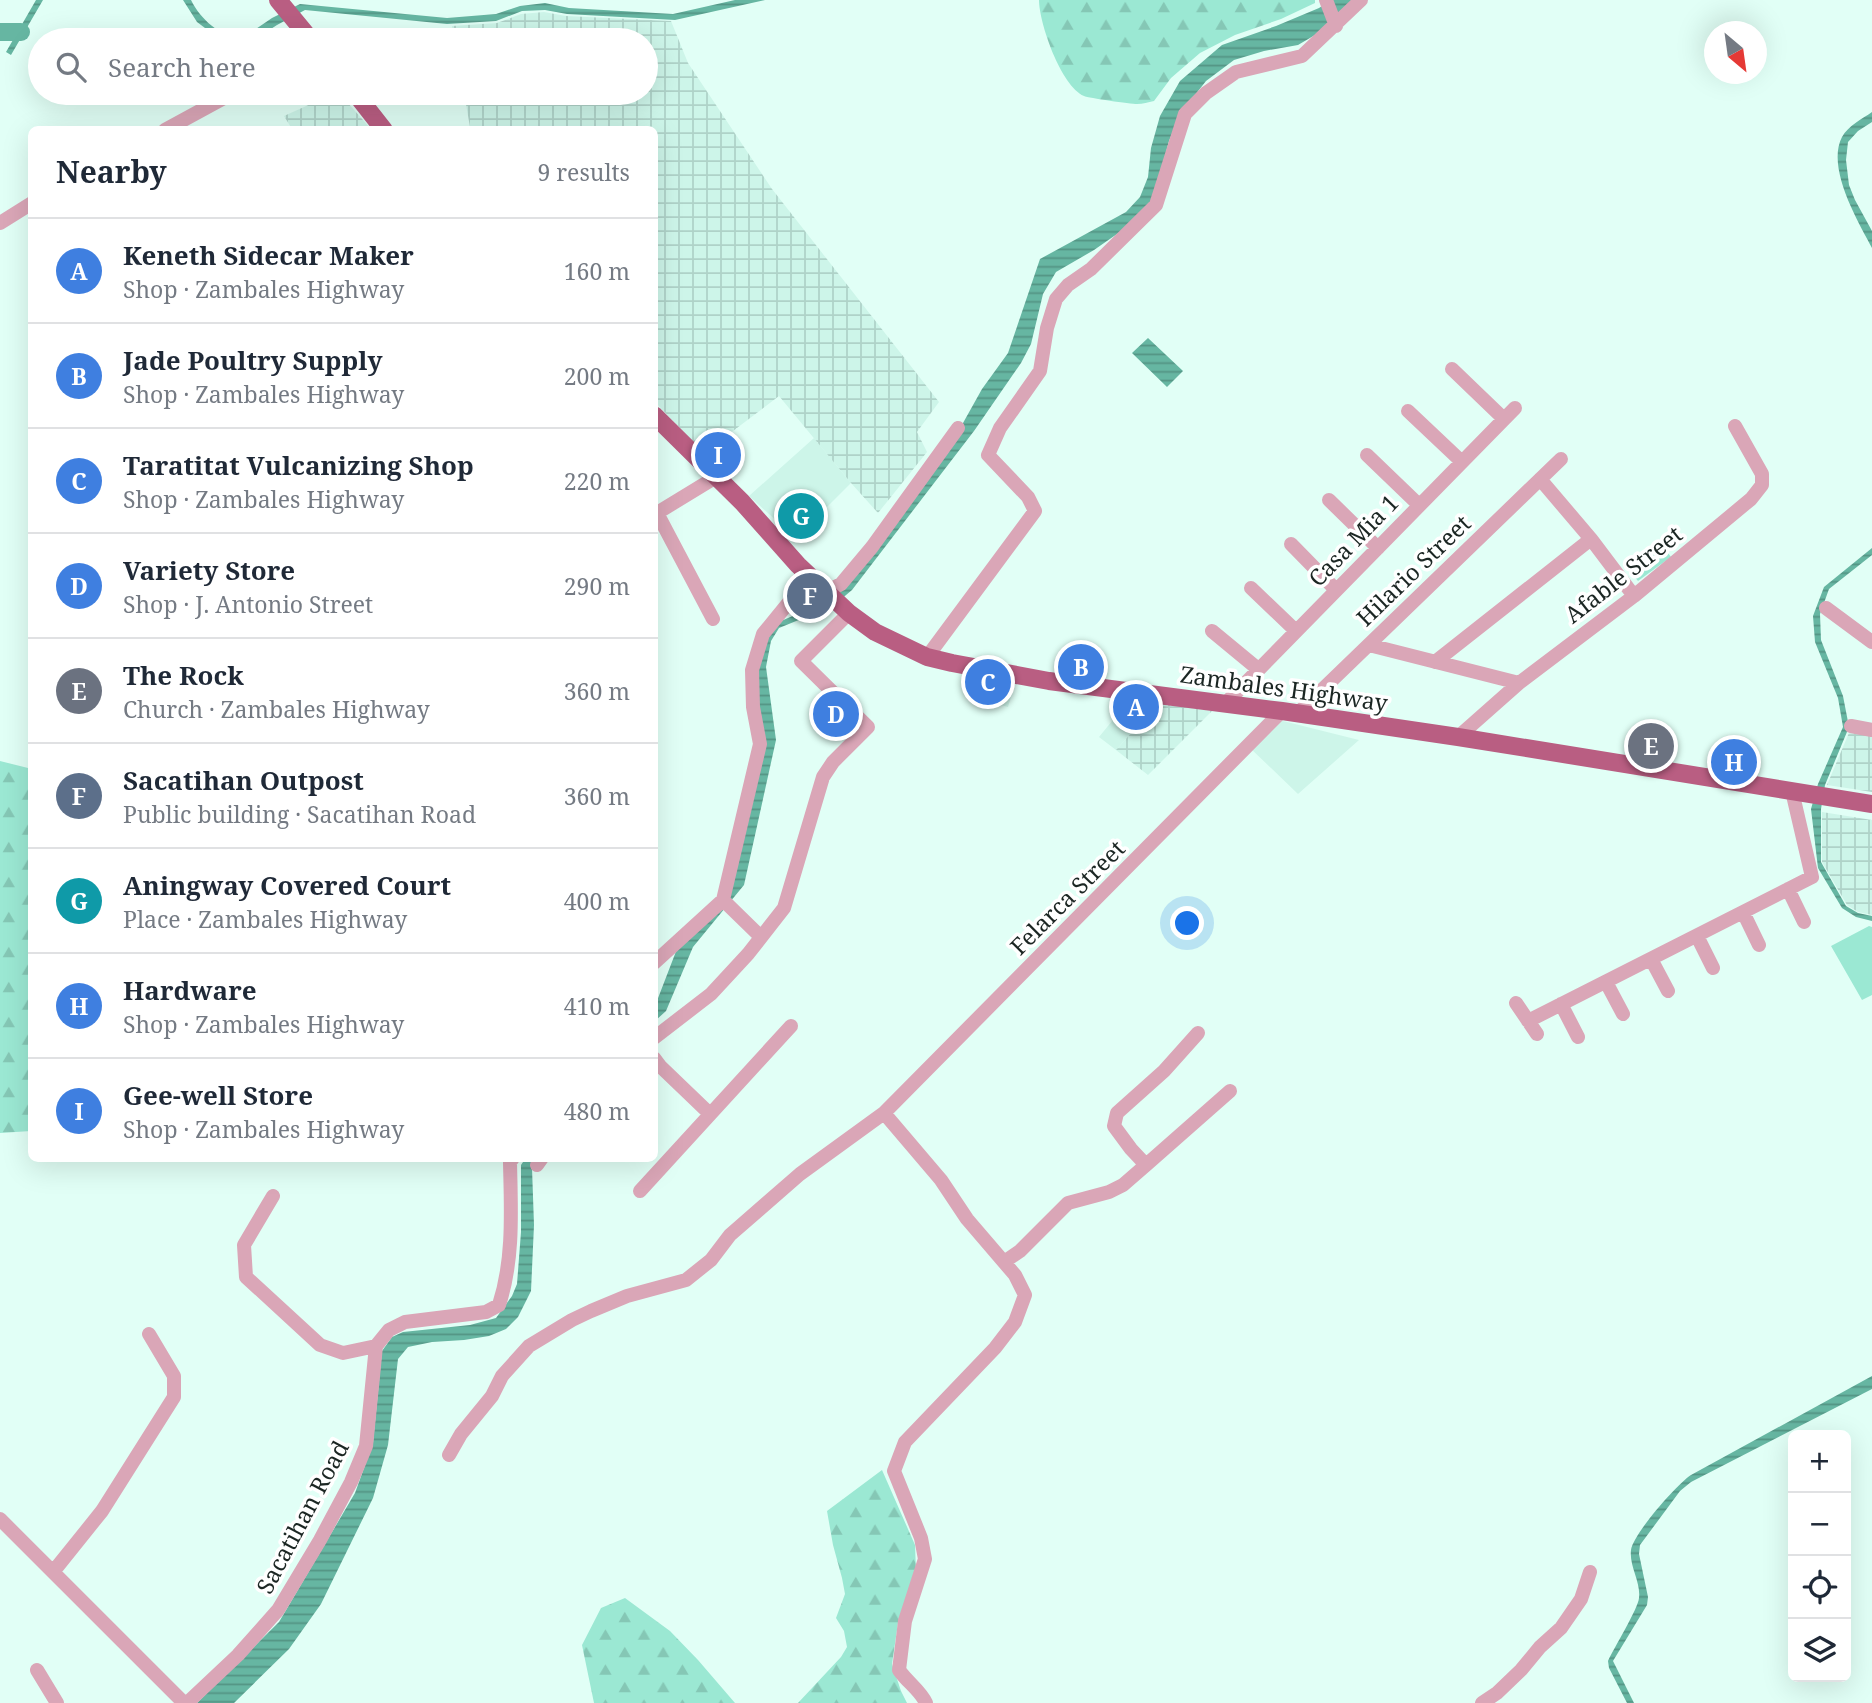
<!DOCTYPE html>
<meta charset="utf-8">
<style>
body{margin:0;font-family:"Noto Serif",serif;background:#f2f2f3;color:#1f2937}
.controls{position:absolute;right:21px;bottom:21px;display:grid;overflow:hidden;border-radius:10px;box-shadow:0 7px 28px #0002}
.controls button{width:63px;height:63px;display:grid;place-items:center;padding:0;border:0;border-bottom:2px solid #e0e1e3;background:#fff;color:#1f2937;font:35px sans-serif}
.compass{position:absolute;left:1704px;top:21px;width:63px;height:63px;border-radius:50%;background:#fff;box-shadow:0 7px 28px #0002;rotate:151deg}
.you{position:absolute;left:1188px;top:924px;width:24px;height:24px;margin:-18px;border:5px solid #fff;border-radius:50%;background:#1a73e8;box-shadow:0 0 0 10px #1a73e833}
.badge{display:grid;place-items:center;width:46px;height:46px;border-radius:50%;background:#0f766e;color:#fff;font-size:23px;font-weight:700}
.pin{position:absolute;translate:-50% -50%;border:4px solid #fff;box-shadow:0 2px 7px #0006}
.list{margin:0;padding:0;list-style:none}
h2{display:flex;justify-content:space-between;align-items:center;height:91px;margin:0;padding:0 28px;font-size:30px}
h2 small{font-size:23px;font-weight:400;color:#747a83}
.list li{display:grid;grid-template-columns:46px 1fr auto;gap:21px;align-items:center;box-sizing:border-box;height:105px;padding:0 28px;border-top:2px solid #e0e1e3}
.list b{display:block;font-size:26px;white-space:nowrap}
.list p{margin:0;font-size:23px;white-space:nowrap;color:#747a83}
.list em{font-size:23px;font-style:normal;color:#747a83}
.icon{flex:none;width:38px;height:38px;fill:none;stroke:currentColor;stroke-width:2;stroke-linecap:round;stroke-linejoin:round}
.map{position:relative;flex:none;width:1872px;height:1703px;overflow:hidden}
.search{position:absolute;background:#fff;box-shadow:0 7px 28px #0002;left:28px;top:28px;width:630px;height:77px;display:flex;align-items:center;gap:18px;box-sizing:border-box;padding:0 24px;border-radius:38px;color:#747a83;font-size:26px}
.panel{position:absolute;background:#fff;box-shadow:0 7px 28px #0002;left:28px;top:126px;width:630px;height:1036px;border-radius:10px}
.map>svg:first-child{display:block}
.built{fill:#cdf5e9}
.industrial{fill:url(#industrial-grid)}
.forest{fill:url(#forest-firs)}
.park{fill:#9be8d3}
.water{fill:url(#water-rules)}
.lines{fill:none;stroke-linecap:round;stroke-linejoin:round}
.river{stroke:#66b6a2;stroke-width:18}
.minor{stroke:#daa6b7;stroke-width:14}
.major{stroke:#b95e82;stroke-width:18}
.labels{text-anchor:middle;dominant-baseline:central;stroke-width:7;stroke-linejoin:round;paint-order:stroke}
.street-label{font-size:23px;fill:#1b2623;stroke:#fff}
</style>
<div class="map">
<svg width="1872" height="1703" viewBox="0 0 1872 1703">
<defs>
<pattern id="industrial-grid" width="8" height="8" patternUnits="userSpaceOnUse" patternTransform="scale(1.75)"><rect width="8" height="8" fill="#cdf5e9"/><path d="M0 4h8M4 0v8" fill="none" stroke="#afd2c8"/></pattern>
<pattern id="forest-firs" width="22" height="20" patternUnits="userSpaceOnUse" patternTransform="scale(1.75)"><rect width="22" height="20" fill="#9be8d3"/><path d="M5 1l3.5 6h-7zM16 11l3.5 6h-7z" fill="#85c7b5"/></pattern>
<pattern id="water-rules" width="6" height="5" patternUnits="userSpaceOnUse" patternTransform="scale(1.75)"><rect width="6" height="5" fill="#66b6a2"/><path d="M0 2.5h6" fill="none" stroke="#539484"/></pattern>
</defs>
<rect width="100%" height="100%" fill="#e1fff6"/>
<!-- built -->
<path class="built" d="M814,438l37,45 -29,29 -16,-16 -27,27 -30,-27z
M982,673l34,7 -8,27 -33,-9z
M1130,699l28,4 -42,47 -17,-13z
M1275,719l84,21 -61,54 -50,-48z"/>
<!-- industrial -->
<path class="industrial" d="M544,12l22,4 105,5 17,42 84,126 167,213 -22,30 10,20 -49,61 -27,-30 -72,-87 -75,57 -49,-51 -1,-272 -195,-1 11,-2 -6,-34h182v-53h-192l-2,-14 45,-3 24,-9z
M335,93h4l32,36h-79l-8,-13z
M1158,703l54,8 -64,64 -32,-25z
M1851,728l21,4v60l-45,-7z
M1822,812l50,8v95l-14,-3 -11,-7 -25,-43z"/>
<!-- forest -->
<path class="forest" d="M1039,0h276v3l-34,16 -46,16 -35,18 -29,25 -17,23c-6,1 -11,3 -17,3 -6,0 -49,-6 -53,-8 -23,-10 -45,-73 -45,-96z
M0,761l32,8 -1,362 -31,2z
M882,1470l33,75 1,26 -18,52 -6,41 9,27 6,12h-109l43,-46 6,-10 -3,-16 -8,-13 9,-24 -3,-16 -9,-33 -6,-34z
M625,1598l45,33 28,29 37,43h-141l-12,-58 19,-37z"/>
<!-- park -->
<path class="park" d="M806,495l16,17 -27,27 -16,-16z
M1660,542l11,15 -33,24 -12,-15z
M1869,926l3,1v68l-10,5 -31,-54z"/>
<!-- water -->
<path class="water" d="M36,0h7l-32,55 -5,-3z
M183,0h8c10,20 28,35 50,39l31,-21 28,-14 147,14 49,-4 24,-8 25,-3 24,5 104,6 62,-14h30l-90,20 -108,-6 -22,-4 -23,1 -26,10 -49,3 -142,-14 -28,15 -23,15h-33l-24,-18z
M1331,0h25l-29,28 -29,17 -34,6 -30,9 -28,21 -26,33 -11,27 -16,60 -23,24 -36,25 -38,22 -13,22 -12,50 -10,19 -47,68 -122,159 -19,16 -54,22 -8,13 -5,26 10,73 -32,145 -51,62 -27,64 -11,10v-15l25,-65 46,-52 38,-145 -10,-76 11,-33 16,-14 35,-15 13,-9 77,-96 57,-78 19,-34 26,-36 32,-94 86,-47 14,-15 8,-20 3,-29 9,-32 20,-35 42,-36 54,-19 43,-18z
M1872,112v10l-14,9 -10,11 -2,18 3,25 6,15 17,31v17c-14,-27 -46,-80 -30,-111 6,-11 20,-18 30,-25z
M1148,338l35,33 -16,16 -35,-34z
M1872,548v7l-43,34 -9,25 1,26 22,56 6,31 -24,58 -4,24v53l25,44 12,7 14,3v5l-16,-4 -14,-9 -24,-40 -7,-59 7,-25 25,-57 -5,-29 -23,-56 -2,-26 11,-29z
M525,1159h14l-7,9 2,57 -3,66 -13,26 -12,12 -17,7 -25,4 -32,2 -24,5 -10,12 -10,86 -15,53 -52,106 -32,45 -55,54h-37l82,-81 76,-129 18,-50 9,-92 10,-14 11,-5 67,-7 26,-7 16,-22 5,-12 4,-52v-67z
M1872,1376v13l-181,93 -11,9 -40,54 -1,9 9,43 -1,8 -34,56 21,42h-7l-18,-35 -1,-7c6,-13 30,-52 31,-63 2,-16 -10,-32 -8,-48 2,-16 46,-66 60,-75z"/>
<g class="lines">
<!-- river -->
<path class="river" d="M0,32h21"/>
<!-- minor -->
<path class="minor" d="M1326,0l10,26
M165,130l68,-37
M0,223l32,-20
M1452,369l52,50
M1408,411l54,51
M1367,455l52,50
M1540,479l51,60 43,57
M1329,500l49,48
M1291,544l45,46
M1251,588l45,43
M826,592l15,-8 31,-37 86,-119
M1826,608l46,34
M713,619l-56,-106 59,-36
M1212,631l46,38
M1369,645l150,38
M927,657l108,-146 -7,-14 -40,-42 12,-27 40,-57 7,-43 9,-29 12,-14 23,-16 65,-64 29,-91 21,-21 30,-21 66,-16 59,-56
M1435,662l156,-123
M1225,704l290,-296
M1297,714l264,-255
M1851,726l21,4
M1458,737l61,-54 115,-87 117,-97 11,-14v-11l-27,-48
M1788,889l16,33
M723,900l38,37
M1743,912l16,33
M1697,936l16,32
M1651,959l17,32
M654,963l69,-63 37,-156 -7,-37 -1,-37 11,-36 27,-33 24,-21
M1606,982l17,32
M1516,1003l21,31
M1561,1004l17,33
M1528,1021l284,-144 -20,-86
M654,1038l57,-44 37,-40 36,-46 39,-131 10,-15 35,-35 -67,-66 48,-48
M654,1058l6,8 50,48
M884,1113l57,67 26,39 48,56 10,20 -10,27 -20,26 -90,94 -11,29 27,67 4,21 -20,62 -6,49c8,12 21,20 27,33
M537,1165l5,-7
M1146,1165l84,-74
M640,1191l151,-165
M273,1196l-29,49 2,32 74,68 23,8 33,-7
M1004,1262l16,-11 48,-48 41,-11 14,-7 23,-20 -15,-16 -17,-23 3,-13 47,-42 34,-38
M449,1455l12,-21 31,-38 10,-20 27,-30 43,-26 19,-9 36,-15 59,-16 25,-20 19,-25 70,-61 84,-61 398,-402
M0,1519l184,184
M53,1572l49,-61 72,-114v-21l-25,-42
M37,1670l20,33
M187,1703l51,-48 40,-45 42,-70 31,-58 15,-36 10,-100 13,-16 16,-8 81,-10 13,-7c15,-46 12,-95 11,-143l3,-4
M1482,1703l15,-10 24,-23 19,-23 21,-19 20,-29 9,-27"/>
<!-- major -->
<path class="major" d="M278,0l33,40
M355,93l29,37
M654,415l88,87 56,63 51,48 26,19 52,25 25,6 97,18 233,30 176,26 414,67"/>
</g>
<g class="labels">
<!-- street labels -->
<g class="street-label">
<text transform="translate(1353 540) rotate(-46)">Casa Mia 1</text>
<text transform="translate(1413 570) rotate(-44)">Hilario Street</text>
<text transform="translate(1623 574) rotate(-38)">Afable Street</text>
<text transform="translate(1284 688) rotate(8)">Zambales Highway</text>
<text transform="translate(1067 897) rotate(-45)">Felarca Street</text>
<text transform="translate(302 1517) rotate(-62)">Sacatihan Road</text>
</g>
</g>
</svg>
<div class="controls">
<button>+</button>
<button>−</button>
<button><svg class="icon" aria-label="locate" viewBox="0 0 24 24"><circle cx="12" cy="12" r="6"/><path d="M12 2v4M12 18v4M2 12h4M18 12h4"/></svg></button>
<button><svg class="icon" aria-label="layers" viewBox="0 0 24 24"><path d="M12 4l9 5-9 5-9-5zM3 14l9 5 9-5"/></svg></button>
</div>
<svg class="compass" viewBox="-18 -18 36 36"><path d="M0-13l5 13h-10z" fill="#e53935"/><path d="M0 13l5-13h-10z" fill="#747a83"/></svg>
<div class="you"></div>
<div class="pin badge" style="left:1136px;top:707px;background:#3f7fe0">A</div>
<div class="pin badge" style="left:1081px;top:667px;background:#3f7fe0">B</div>
<div class="pin badge" style="left:988px;top:682px;background:#3f7fe0">C</div>
<div class="pin badge" style="left:836px;top:714px;background:#3f7fe0">D</div>
<div class="pin badge" style="left:1651px;top:746px;background:#6b7280">E</div>
<div class="pin badge" style="left:810px;top:596px;background:#5c6f8a">F</div>
<div class="pin badge" style="left:801px;top:516px;background:#0f9aa8">G</div>
<div class="pin badge" style="left:1734px;top:762px;background:#3f7fe0">H</div>
<div class="pin badge" style="left:718px;top:455px;background:#3f7fe0">I</div>
<div class="search"><svg class="icon" aria-label="search" viewBox="0 0 24 24"><circle cx="10" cy="10" r="6"/><path d="M15 15l6 6"/></svg>Search here</div>
<section class="panel">
<h2>Nearby<small>9 results</small></h2>
<ul class="list">
<li><span class="badge" style="background:#3f7fe0">A</span><div><b>Keneth Sidecar Maker</b><p>Shop · Zambales Highway</p></div><em>160 m</em></li>
<li><span class="badge" style="background:#3f7fe0">B</span><div><b>Jade Poultry Supply</b><p>Shop · Zambales Highway</p></div><em>200 m</em></li>
<li><span class="badge" style="background:#3f7fe0">C</span><div><b>Taratitat Vulcanizing Shop</b><p>Shop · Zambales Highway</p></div><em>220 m</em></li>
<li><span class="badge" style="background:#3f7fe0">D</span><div><b>Variety Store</b><p>Shop · J. Antonio Street</p></div><em>290 m</em></li>
<li><span class="badge" style="background:#6b7280">E</span><div><b>The Rock</b><p>Church · Zambales Highway</p></div><em>360 m</em></li>
<li><span class="badge" style="background:#5c6f8a">F</span><div><b>Sacatihan Outpost</b><p>Public building · Sacatihan Road</p></div><em>360 m</em></li>
<li><span class="badge" style="background:#0f9aa8">G</span><div><b>Aningway Covered Court</b><p>Place · Zambales Highway</p></div><em>400 m</em></li>
<li><span class="badge" style="background:#3f7fe0">H</span><div><b>Hardware</b><p>Shop · Zambales Highway</p></div><em>410 m</em></li>
<li><span class="badge" style="background:#3f7fe0">I</span><div><b>Gee-well Store</b><p>Shop · Zambales Highway</p></div><em>480 m</em></li>
</ul>
</section>
</div>
